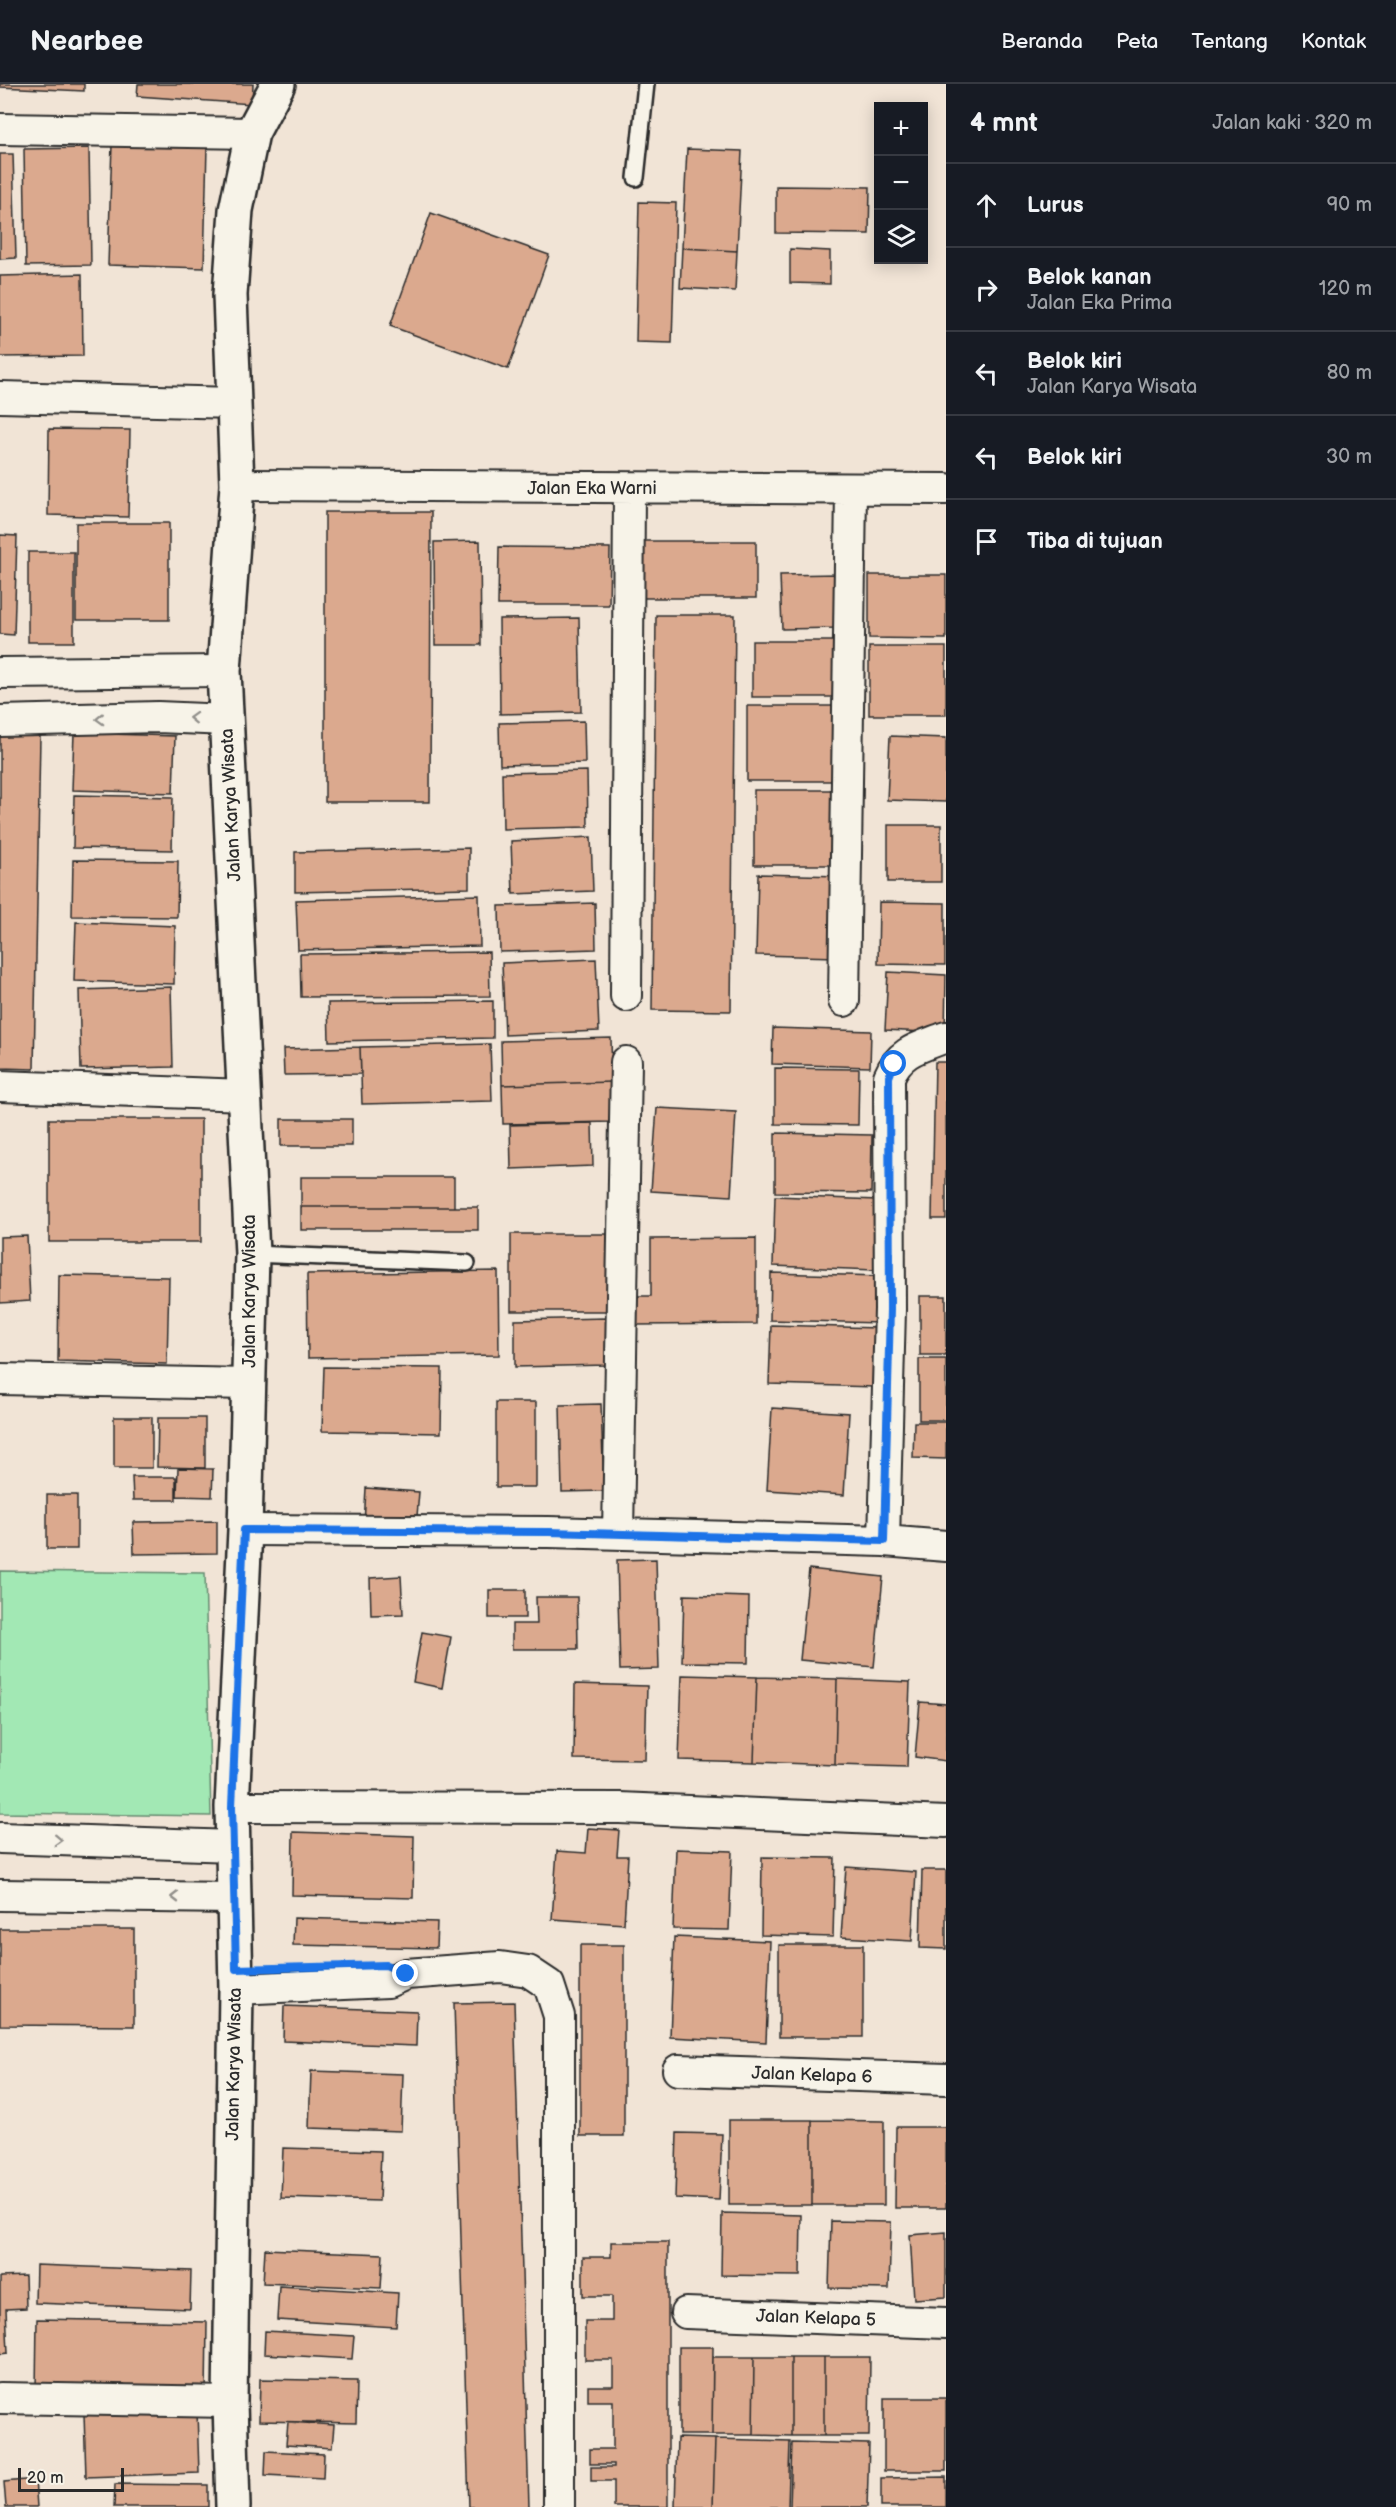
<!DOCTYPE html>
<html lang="id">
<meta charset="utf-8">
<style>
body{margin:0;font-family:"Balsamiq Sans",sans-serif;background:#20242c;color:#f1f3f6}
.controls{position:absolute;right:18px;top:18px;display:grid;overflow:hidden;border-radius:0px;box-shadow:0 3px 15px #0003}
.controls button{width:54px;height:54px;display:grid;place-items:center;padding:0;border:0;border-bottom:2px solid #363941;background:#171b24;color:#f1f3f6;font:30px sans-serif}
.scale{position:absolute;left:18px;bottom:15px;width:106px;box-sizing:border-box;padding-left:6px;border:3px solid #2b2b2b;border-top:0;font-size:16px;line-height:21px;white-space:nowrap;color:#2b2b2b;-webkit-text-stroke:4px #f7f3e8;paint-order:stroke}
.stop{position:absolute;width:18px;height:18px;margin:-14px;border:4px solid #1a73e8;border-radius:50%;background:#fff}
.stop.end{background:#1a73e8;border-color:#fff;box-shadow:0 2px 6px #0008}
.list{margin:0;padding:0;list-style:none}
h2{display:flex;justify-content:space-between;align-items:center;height:78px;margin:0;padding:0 24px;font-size:26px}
h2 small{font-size:20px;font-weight:400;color:#9ea1a6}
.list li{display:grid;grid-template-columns:39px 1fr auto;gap:18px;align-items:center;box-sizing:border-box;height:84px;padding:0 24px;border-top:2px solid #363941}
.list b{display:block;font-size:22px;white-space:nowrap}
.list p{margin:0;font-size:20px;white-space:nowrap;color:#9ea1a6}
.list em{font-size:20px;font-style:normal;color:#9ea1a6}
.icon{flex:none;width:33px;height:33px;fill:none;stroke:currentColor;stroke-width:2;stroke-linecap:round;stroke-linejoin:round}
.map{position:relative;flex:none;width:946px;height:2423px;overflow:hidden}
header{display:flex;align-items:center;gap:36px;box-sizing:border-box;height:84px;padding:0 30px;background:#171b24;border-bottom:2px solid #363941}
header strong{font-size:28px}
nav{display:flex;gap:33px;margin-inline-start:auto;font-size:21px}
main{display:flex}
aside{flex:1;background:#171b24}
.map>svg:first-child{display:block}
.green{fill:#a2e8b4;stroke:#668a70;stroke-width:1.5}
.building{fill:#dba98e;stroke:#2b2b2b;stroke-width:1.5}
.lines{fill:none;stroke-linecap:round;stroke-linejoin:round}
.lane-casing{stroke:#2b2b2b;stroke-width:20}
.street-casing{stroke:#2b2b2b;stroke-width:34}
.secondary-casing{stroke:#2b2b2b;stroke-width:38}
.lane{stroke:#f7f3e8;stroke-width:15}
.street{stroke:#f7f3e8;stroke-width:30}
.secondary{stroke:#f7f3e8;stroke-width:33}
.oneway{stroke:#918f8a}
.route{stroke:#1a73e8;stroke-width:8}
.labels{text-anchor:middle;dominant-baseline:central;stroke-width:4.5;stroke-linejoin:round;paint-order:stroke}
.street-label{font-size:18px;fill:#2b2b2b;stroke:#f7f3e8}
</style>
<header>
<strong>Nearbee</strong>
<nav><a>Beranda</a><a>Peta</a><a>Tentang</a><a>Kontak</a></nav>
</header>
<main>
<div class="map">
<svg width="946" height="2423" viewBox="0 0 946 2423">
<rect width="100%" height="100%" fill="#f1e4d6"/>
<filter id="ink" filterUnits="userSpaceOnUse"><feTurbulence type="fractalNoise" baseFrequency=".0167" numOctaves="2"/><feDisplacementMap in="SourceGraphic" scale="12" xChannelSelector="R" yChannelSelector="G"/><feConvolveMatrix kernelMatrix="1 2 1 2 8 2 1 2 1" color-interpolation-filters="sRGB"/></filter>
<g filter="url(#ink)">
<!-- green -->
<path class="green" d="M0,1487l205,2 6,243 -211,-3z"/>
<!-- building -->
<path class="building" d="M0,0h84v7l-84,-4z
M138,0h115l-1,20 -115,-8z
M112,60l95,2 -3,122 -96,-3z
M89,64l2,117 -65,1 -2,-117z
M687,65l55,2 -5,100 -55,-3z
M0,70h13l3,104 -16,1z
M776,102l94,1 -1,47 -93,-1z
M639,118l37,1 -4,140 -36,-1z
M431,129l118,42 -41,114 -118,-43z
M682,164l55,3 -2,40 -55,-3z
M790,165l40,2v33l-40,-1z
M82,190l1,82 -83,1v-81z
M49,345l81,1 -2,87 -80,-2z
M325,428h106l-1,290h-105z
M76,439h93v97h-93z
M0,451l17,1 -3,99 -14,-1z
M480,457l1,104h-46l-1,-103z
M640,457h116v57h-116z
M499,463l111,1 -1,57h-111z
M28,468h46v90h-46z
M837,490l1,54 -56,1 -2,-54z
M869,491h77v64l-77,-1z
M656,531h79l-4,396 -79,-1z
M579,534l2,94 -81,2 -1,-95z
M752,557h85v56h-85z
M869,563h77v68h-77z
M747,622h95v75h-95z
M584,637l1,42 -85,2 -1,-42z
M74,649l101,3 -2,57 -101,-3z
M0,651l40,1 -6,333 -34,-1z
M890,652l56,2v64l-59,-2z
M587,687l1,56 -85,2 -1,-56z
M754,706h84v75h-84z
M74,711l99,2 -1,53 -99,-2z
M888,741h53v57h-53z
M591,753l2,54 -80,3 -2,-53z
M469,764v40l-174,4v-40z
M73,776l105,1 -1,56 -105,-1z
M758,790l82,2 -2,81 -82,-2z
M479,811l1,51 -182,4 -2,-50z
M879,818l66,1v62l-67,-1z
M595,819l1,46 -96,3 -1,-46z
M76,838l99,4 -1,58 -100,-3z
M489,868l1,44 -189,1 -1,-43z
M596,875l3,72 -94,4 -3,-72z
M888,888l58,3 -1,58 -60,-3z
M171,903l2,80 -92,2 -2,-79z
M493,917v37l-164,3 -1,-38z
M773,944l98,3 -1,36 -98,-3z
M611,954l1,44 -110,3 -1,-44z
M490,960l2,57 -130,3 -2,-57z
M360,963l1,27 -77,1 -1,-26z
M935,978h11v157h-14z
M775,984l84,1 -1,56 -83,-1z
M612,998l1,40 -110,2 -1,-39z
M657,1024l79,4 -5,84 -80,-5z
M49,1035h152v123h-152z
M281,1035h71v27h-71z
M592,1039l1,43 -82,3 -1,-44z
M775,1049l97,2 -1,58 -96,-1z
M301,1093h153v30h-153z
M775,1112l102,4 -2,70 -102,-4z
M301,1123h177v23h-177z
M511,1150h99v77h-99z
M27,1152l3,65 -30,2v-66z
M756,1154v86l-121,1 -1,-29h17v-57z
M498,1187l1,84 -191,3 -1,-84z
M771,1189l110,3 -1,47 -110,-3z
M59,1191l110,2 -2,87 -109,-3z
M920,1212h26v59h-26z
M607,1234v47l-92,2v-47z
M771,1241l107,3 -2,59 -107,-3z
M919,1275h27v61h-27z
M324,1283l118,1 -1,65 -119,-2z
M496,1318h40v85h-40z
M601,1320l3,87 -42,1 -2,-87z
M772,1324l77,5 -5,82 -77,-5z
M114,1333h38v51h-38z
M158,1334h47v50l-48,-1z
M914,1338h32v37l-33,-1z
M178,1384l35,1 -1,28 -35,-1z
M132,1393h44v23h-43z
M366,1404l53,4 -3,36 -52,-3z
M47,1411h30v54h-30z
M217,1437v32l-83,1 -1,-32z
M656,1475l3,110 -39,1 -3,-110z
M809,1485l74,8 -9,90 -74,-7z
M401,1492l2,38 -32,1 -1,-37z
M489,1506h36v28h-36z
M684,1511l65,2 -1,66 -66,-1z
M536,1513h41l1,52h-66v-25h25z
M422,1548l29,5 -9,51 -29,-6z
M682,1591l75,2 -3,85 -75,-2z
M757,1593l80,2 -2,86 -81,-3z
M837,1595l73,3 -3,85 -72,-2z
M575,1600l72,2 -2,74 -71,-1z
M920,1618l26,2v57l-31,-4z
M588,1744l31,2 -2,26h11l-4,68 -72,-5 5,-68 29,2z
M293,1748l121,4 -1,62 -121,-3z
M676,1765l56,2 -3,79 -56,-1z
M762,1773l73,1 -2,79 -72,-2z
M846,1783l70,5 -4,69 -71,-4z
M922,1786h24v79l-26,-1z
M294,1834l143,4 -1,26 -143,-3z
M0,1845h134v97l-134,-1z
M674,1853l96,4 -4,101 -96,-5z
M580,1861h44v191h-44z
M779,1861h84v92h-84z
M514,1918l15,505h-60l-15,-504z
M284,1922l133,5 -1,35 -133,-5z
M311,1987l92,3 -2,57 -92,-3z
M729,2036h83v85h-83z
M812,2036l72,1v84h-72z
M896,2043h50v81h-51z
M677,2049l45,1 -3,66 -44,-2z
M283,2064l98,3 -2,50 -98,-3z
M722,2129l79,2 -1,61 -79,-1z
M831,2137l60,1 -2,67 -60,-1z
M946,2148v65l-32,2 -4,-64z
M611,2158h57v265h-54v-26h-23v-14h23v-3h-24v-15h23v-48h-25v-15h25v-26h-28v-39h27v-25h-29v-39h28z
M265,2165l118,5 -2,34 -118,-5z
M36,2181l155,6 -1,38 -155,-6z
M25,2192l1,32 -20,1 2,44 -8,1v-77z
M279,2202l119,7 -2,34 -119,-7z
M37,2235l170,3 -1,71 -170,-2z
M265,2247l89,5 -2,23 -88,-5z
M679,2263h34l-1,88h-33z
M713,2273h41l-1,78h-41z
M754,2273h37v79l-38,-1z
M791,2273h33v79h-33z
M824,2273h46l-1,79h-45z
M260,2295l97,2 -1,42 -97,-2z
M884,2314h62v73h-62z
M197,2327l2,62 -113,4 -2,-63z
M288,2338l46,3 -2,23 -46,-3z
M677,2354l38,1 -2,68h-38z
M715,2355l75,2 -2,66h-75z
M792,2358l77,2 -2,63h-77z
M266,2367l58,3 -1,24 -58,-3z
M946,2393v30h-65v-29z
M35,2395l2,28h-31l-2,-25z
M115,2400l93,1v22h-94z"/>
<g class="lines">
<!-- lane casing -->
<g class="lane-casing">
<path id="lane" d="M636,94l10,-94
M252,1170l215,9"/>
</g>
<!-- street casing -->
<g class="street-casing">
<path id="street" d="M0,45l252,4
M0,313l235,6
M237,401l709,4
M0,589l224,-2
M0,637l158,-4 69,3
M626,912l3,-508
M844,917l7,-511
M0,1002l245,9
M0,1295l249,5
M245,1446l304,2 335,9 62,5
M618,1450l8,-472
M884,1457l6,-232 -1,-232c11,-27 32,-30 57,-40
M232,1723l388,1 326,14
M0,1754l233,8
M0,1811l233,3
M236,1905l152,-7 18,-8 94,-7 28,4 21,14 10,31v491
M678,1986l268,9
M686,2229l260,10
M0,2314l230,4"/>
</g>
<!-- secondary casing -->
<g class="secondary-casing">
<path id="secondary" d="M233,2423l-3,-105 6,-413 -4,-182 13,-277 7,-276 -28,-583 13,-186 -7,-190 6,-85 16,-77 26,-49"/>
</g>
<!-- lane -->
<use href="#lane" class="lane"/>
<!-- street -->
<use href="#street" class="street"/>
<!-- secondary -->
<use href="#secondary" class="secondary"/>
</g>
<!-- one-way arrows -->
<defs><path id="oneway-chevron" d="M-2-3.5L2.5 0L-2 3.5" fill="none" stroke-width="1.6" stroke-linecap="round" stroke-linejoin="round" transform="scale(1.5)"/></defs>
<g class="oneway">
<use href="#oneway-chevron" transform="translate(193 634) rotate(-178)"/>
<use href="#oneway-chevron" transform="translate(100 635) rotate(178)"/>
<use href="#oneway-chevron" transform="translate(58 1756) rotate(2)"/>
<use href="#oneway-chevron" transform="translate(175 1813) rotate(-180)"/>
</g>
</g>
<g class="lines" filter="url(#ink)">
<!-- route -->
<path class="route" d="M406,1890l-20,-9 -150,4 -4,-162 12,-277 305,2 335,9 6,-232 -1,-232 5,-13"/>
</g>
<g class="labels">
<!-- street labels -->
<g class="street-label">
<text x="592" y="404">Jalan Eka Warni</text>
<text transform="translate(231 721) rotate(-93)">Jalan Karya Wisata</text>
<text transform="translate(249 1207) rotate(-90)">Jalan Karya Wisata</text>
<text transform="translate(234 1980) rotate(-89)">Jalan Karya Wisata</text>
<text transform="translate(812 1991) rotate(2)">Jalan Kelapa 6</text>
<text transform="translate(816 2234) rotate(2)">Jalan Kelapa 5</text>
</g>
</g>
</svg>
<div class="controls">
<button>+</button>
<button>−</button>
<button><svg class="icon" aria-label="layers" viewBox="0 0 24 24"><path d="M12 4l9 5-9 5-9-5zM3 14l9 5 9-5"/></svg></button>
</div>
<div class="scale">20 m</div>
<div class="stop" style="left:894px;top:980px"></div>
<div class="stop end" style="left:406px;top:1890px"></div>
</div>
<aside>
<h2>4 mnt<small>Jalan kaki · 320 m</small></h2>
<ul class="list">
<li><svg class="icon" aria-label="ahead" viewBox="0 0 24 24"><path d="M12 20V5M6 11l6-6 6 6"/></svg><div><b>Lurus</b></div><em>90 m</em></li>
<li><svg class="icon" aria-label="right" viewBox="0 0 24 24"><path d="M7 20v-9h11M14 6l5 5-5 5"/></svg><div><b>Belok kanan</b><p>Jalan Eka Prima</p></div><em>120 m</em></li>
<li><svg class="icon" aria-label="left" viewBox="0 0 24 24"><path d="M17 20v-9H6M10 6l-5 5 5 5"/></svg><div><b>Belok kiri</b><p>Jalan Karya Wisata</p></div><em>80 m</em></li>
<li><svg class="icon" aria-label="left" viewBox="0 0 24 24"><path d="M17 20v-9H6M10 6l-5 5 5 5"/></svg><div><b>Belok kiri</b></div><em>30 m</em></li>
<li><svg class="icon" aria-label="arrive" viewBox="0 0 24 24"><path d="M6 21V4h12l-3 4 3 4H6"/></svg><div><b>Tiba di tujuan</b></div></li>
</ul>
</aside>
</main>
